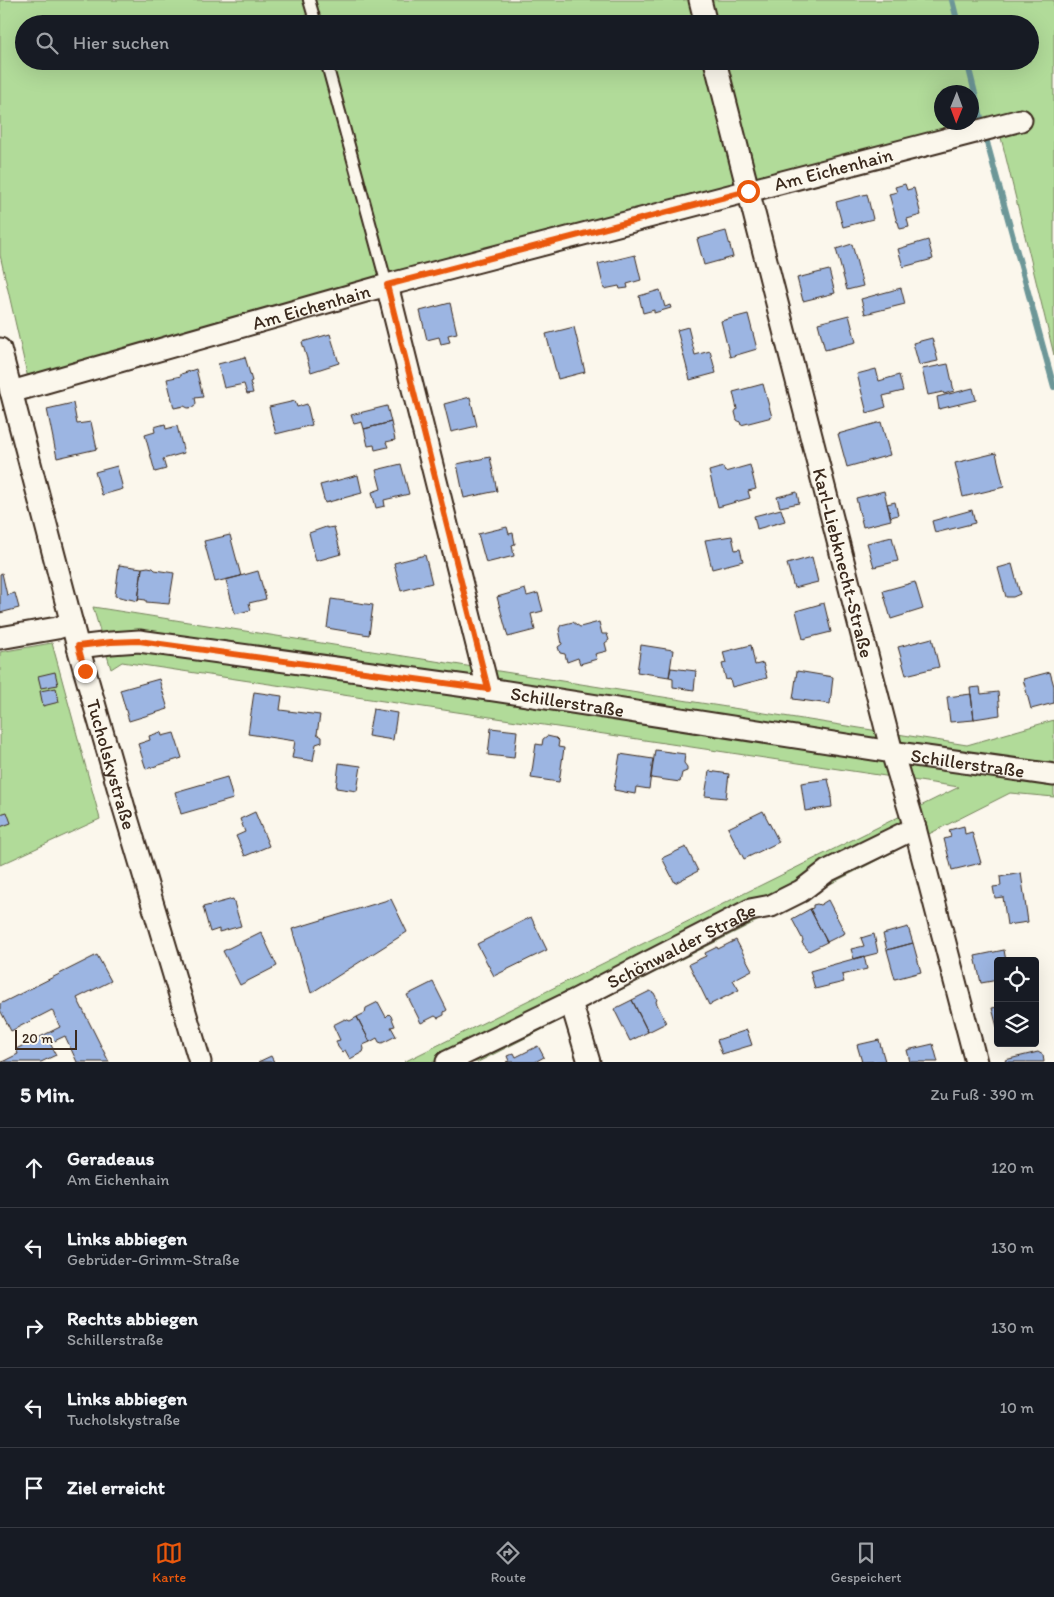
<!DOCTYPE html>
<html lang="de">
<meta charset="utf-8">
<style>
body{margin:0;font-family:Itim,sans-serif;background:#20242c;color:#f1f3f6}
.controls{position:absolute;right:15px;bottom:15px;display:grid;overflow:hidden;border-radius:5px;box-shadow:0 5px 20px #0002}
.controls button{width:45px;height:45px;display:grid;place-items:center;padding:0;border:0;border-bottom:1px solid #363941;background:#171b24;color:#f1f3f6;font:25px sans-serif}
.compass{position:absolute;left:934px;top:85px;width:45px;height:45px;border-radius:50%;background:#171b24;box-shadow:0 5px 20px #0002;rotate:181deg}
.scale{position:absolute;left:15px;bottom:12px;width:62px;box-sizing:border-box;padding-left:5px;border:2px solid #3b2a1e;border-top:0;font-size:14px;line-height:18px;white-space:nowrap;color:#3b2a1e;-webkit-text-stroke:4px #fbf7ec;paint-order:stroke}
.stop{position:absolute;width:15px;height:15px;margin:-11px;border:4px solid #ea580c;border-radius:50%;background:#fff}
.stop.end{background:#ea580c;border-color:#fff;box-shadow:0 1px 5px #0008}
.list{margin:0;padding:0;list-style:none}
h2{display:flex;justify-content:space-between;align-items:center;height:65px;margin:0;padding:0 20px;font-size:21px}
h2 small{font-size:16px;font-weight:400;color:#9ea1a6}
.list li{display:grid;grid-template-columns:32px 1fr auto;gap:15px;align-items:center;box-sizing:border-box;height:80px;padding:0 20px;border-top:1px solid #363941}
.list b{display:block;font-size:19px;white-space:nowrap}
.list p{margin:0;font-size:16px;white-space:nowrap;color:#9ea1a6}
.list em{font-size:16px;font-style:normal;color:#9ea1a6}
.icon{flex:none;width:28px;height:28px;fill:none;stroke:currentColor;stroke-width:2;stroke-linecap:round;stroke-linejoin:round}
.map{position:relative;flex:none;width:1054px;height:1062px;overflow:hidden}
.search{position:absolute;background:#171b24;box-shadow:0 5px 20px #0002;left:15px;right:15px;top:15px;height:55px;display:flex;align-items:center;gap:12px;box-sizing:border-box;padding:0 18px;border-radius:28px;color:#9ea1a6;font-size:19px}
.sheet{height:465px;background:#171b24}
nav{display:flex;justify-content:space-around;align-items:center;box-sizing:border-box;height:70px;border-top:1px solid #363941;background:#171b24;font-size:14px;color:#9ea1a6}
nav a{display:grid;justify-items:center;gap:2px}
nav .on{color:#ea580c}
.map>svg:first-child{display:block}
.green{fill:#b1db99;stroke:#76825c;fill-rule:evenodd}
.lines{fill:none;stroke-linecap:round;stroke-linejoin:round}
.stream{stroke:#6d9798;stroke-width:6}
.building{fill:#9cb5e2;stroke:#3b2a1e}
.lane-casing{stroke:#3b2a1e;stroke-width:14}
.street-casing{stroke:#3b2a1e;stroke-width:25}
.lane{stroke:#fbf7ec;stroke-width:10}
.street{stroke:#fbf7ec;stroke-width:21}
.route{stroke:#ea580c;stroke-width:6}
.labels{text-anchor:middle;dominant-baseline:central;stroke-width:5;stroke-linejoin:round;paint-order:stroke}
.street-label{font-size:19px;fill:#3b2a1e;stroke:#fbf7ec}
</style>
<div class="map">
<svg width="1054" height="1062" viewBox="0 0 1054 1062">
<rect width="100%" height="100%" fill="#fbf7ec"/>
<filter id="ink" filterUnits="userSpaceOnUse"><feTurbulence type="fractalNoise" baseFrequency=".02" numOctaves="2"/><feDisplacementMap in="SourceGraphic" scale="10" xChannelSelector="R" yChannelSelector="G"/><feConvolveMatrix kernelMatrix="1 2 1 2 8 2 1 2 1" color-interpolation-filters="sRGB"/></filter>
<g filter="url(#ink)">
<!-- green -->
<path class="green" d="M0,0h1054v355l-57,-234 -967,266 -30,-132zM24,24h1006v37h-1006zM942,92h30v30h-30z
M93,607l874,138 87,-25v77l-44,-4 -532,269h-74l555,-275 -837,-125 -11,7z
M52,643l48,176 -100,46v-213z"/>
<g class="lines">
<!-- stream -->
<path class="stream" d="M952,0l6,24
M967,61l21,85 66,241"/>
</g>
<!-- building -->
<path class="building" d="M905,184l2,6 7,-2 7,27 -14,4 2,8 -9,2 -2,-7h-1l-8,-28 8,-2 -2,-5z
M867,194l6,25 -30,8 -7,-25z
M726,231l7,26 -29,8 -7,-26z
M928,240l5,19 -30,8 -5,-18z
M852,244l11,42 -16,4 -11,-41z
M635,255l6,25 -14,4 1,4 -8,1 -1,-3 -15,3 -6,-25z
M829,270l6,23 -32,8 -6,-23z
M901,288l4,16 -40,10 -4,-15z
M660,290l5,17 5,-2 1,3 -17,5v-3l-11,3 -4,-17z
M450,303l7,30 -9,2 2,7 -9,2 -2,-7 -12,3 -7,-29z
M748,314l9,35 -27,8 -9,-36z
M849,315l7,27 -31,8 -7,-27z
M574,327l11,45 -27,7 -12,-45z
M688,327l7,28 15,-4 6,22 -26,7 -13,-50z
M330,334l9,29 -28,9 -9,-30z
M932,338l6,23 -19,4 -6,-22z
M245,357l7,24 -2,1 3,11 -6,1 -3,-10 -20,4 -6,-24z
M948,364l6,27 -10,3 -1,-2 -15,3 -6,-26z
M196,369l7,28 -8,1 1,5 -2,4 -6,1 -4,-2 -10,2 -7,-29 14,-3v-2z
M876,369l3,12 20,-6 4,16 -20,5 3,11 -19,6 -10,-39z
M763,384l9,33 -31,8 -1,-3 -3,-2 -2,-8 2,-3 -4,-17z
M973,388l3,12 -37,9 -2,-12z
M470,397l7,29 -26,6 -7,-28z
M295,401l2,6 10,-3 5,21 -36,9 -7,-27z
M73,403l4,21 14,-2 6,27 -40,9 -10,-49z
M387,406l4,16 -27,7 -2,-7 -8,2 -3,-9z
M391,422l4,18 -9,2 2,5 -13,3 -1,-5 -6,1 -4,-17z
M881,422l9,33 -43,12 -9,-33z
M165,424l1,5 11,-3 7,27 -21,6 3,10 -11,3 -10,-37 10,-3 -1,-5z
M996,453l8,34 -41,10 -8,-34z
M490,457l7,34 -33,7 -7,-34z
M401,464l8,30 -25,6 1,6 -9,2 -4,-16 9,-3 -5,-19z
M750,465l6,24 -8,2 2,7 -32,9 -9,-36 14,-4 2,5z
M117,466l6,23 -21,6 -7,-23z
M358,475l4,18 -37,10 -5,-18z
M884,491l7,29 -28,7 -7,-29z
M797,492l2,11 -19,4 -3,-10z
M895,502l3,13 -7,2 -4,-13z
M781,509l4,12 -28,8 -3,-13z
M972,510l3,13 -40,10 -3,-12z
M326,527l2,1 6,-1 7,27 -25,7 -7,-28z
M507,527l2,7 4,-1 2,11 -3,1 2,11 -28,7 -8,-29z
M230,535l11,41 -26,6 -11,-41z
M732,536l3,14 5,-1 3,12 -31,8 -7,-29z
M892,537l6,24 -24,6 -7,-24z
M425,555l7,28 -31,8 -7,-28z
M812,557l6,25 -24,6 -7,-24z
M1012,564l8,30 -7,3h-7l-8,-29z
M119,565l23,3 -4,33 -23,-5z
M148,567l5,1 2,2 19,3 -5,31 -23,-2v-2l-8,-1v2l4,-33z
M258,571l8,28 -17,4 2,7 -16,4 -9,-34z
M2,573l5,22 8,-2 4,15 -19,5v-39z
M915,582l8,27 -32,10 -8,-28z
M525,589l2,7 11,-3 5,18 -12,3 4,16 -27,7 -11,-40z
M331,599l42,6 -4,30 -42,-7z
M824,603l7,29 -28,7 -7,-28z
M573,622l7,5 19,-5 3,12h5l2,6 -4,3 2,8 -12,3 2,5 -17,5 -2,-6 -11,4 -2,-8 -5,-1 -2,-6 4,-3 -3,-15 2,-4z
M932,638l7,29 -33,8 -8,-28z
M641,645l32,5 -4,27 -32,-5z
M751,645l4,20 8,-2 4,15 -35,9 -2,-8 -4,1 -4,-16 4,-1 -3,-11z
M671,668l25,3 -2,19 -21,-3v-9l-4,-1z
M797,671l36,6 -3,27 -37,-5z
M55,672l3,13 -17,3 -3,-12z
M1050,672l4,14v17l-23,6 -8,-30z
M159,679l9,30 -39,12 -9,-31z
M980,687l1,7 17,-2 2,23 -26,4 -4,-31z
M56,688l3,14 -16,4 -3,-15z
M254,692l28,4 -2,14 40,5 -3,19 5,3v5l-6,2 -3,17 -21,-3 3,-17 -47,-7z
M971,694l3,26 -24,2 -3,-25z
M373,709l24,4 -4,27 -25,-4z
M491,728l26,3 -3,27 -26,-3z
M161,732l1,4 12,-3 8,25 -36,11 -8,-25 12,-4 -1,-4z
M547,736l9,2 3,3 -1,6 6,1 -5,34 -28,-4 5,-34 6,1 1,-6z
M655,750l30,4 -1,9 3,4v4l-5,2 -2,9 -29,-4z
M620,754l33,5 -4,30 -13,-2 -1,7 -21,-4z
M339,763l22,3 -4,25 -21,-3z
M709,771l20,3 -3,24 -21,-2z
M227,777l6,22 -52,15 -6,-22z
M828,779l4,17 -1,2 1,9 -27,4 -4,-28z
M763,811l16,31 -35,17 -16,-31z
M7,812l4,11 -11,4v-13z
M255,812l14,34 -24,10 -9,-20 9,-4 -5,-13z
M964,826l1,8 7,-2 9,31 -29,7 -8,-31 7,-2 -2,-7z
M686,847l12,24 -23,12 -13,-25z
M1021,873l7,49 -21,3 -4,-28 -8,1 -2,-11 8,-1 -1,-9z
M233,899l8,27 -22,6v-3l-9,3 -7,-25z
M391,899l16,33 -96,61 -19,-64z
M828,900l17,33 -18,9 -17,-33 3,-1v-3l4,-1 3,1z
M810,909l17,33 -18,9 -7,-8 1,-3 -11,-21z
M531,917l16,33 -53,26 -17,-32z
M908,927l5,16 -26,7 -4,-16z
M261,932l16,34 -37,19 -17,-34z
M874,934l4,19 -24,6 -3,-10 13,-3 -3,-8z
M736,940l16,30 -19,10 6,10 -30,15 -20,-41 17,-8 -1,-3 12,-6 1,2z
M913,943l8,29 -26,7 -8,-29z
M1004,950l2,11h-8v19l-17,3 -6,-27z
M97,955l14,26 -34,17 32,64h-32l-12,-26 -15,7 6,12 -15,7h-39l16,-8 -2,-5 44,-22 -8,-17 -41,21 -11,-21v-6z
M864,956l3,13 -25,6 2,7 -29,7 -5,-18z
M433,982l14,28 -3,2v3l-6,3 -3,-2 -14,7 -14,-28z
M650,991l4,2 3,6 -1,3 10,21 -18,9 -16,-32z
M632,1000l16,32 -18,9 -16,-32z
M378,1002l8,15 3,-3 2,2 4,10 -4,1 5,9 -14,7 -3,-1 -2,-4 -7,4 -13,-25 8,-4 1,-5z
M998,1007v24l-6,-23z
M357,1017l13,25 -7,3 1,4 -1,3 -13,7 -5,-9 -3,2 -4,-5 -2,-6 4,-1 -7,-15 12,-6 5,2z
M747,1030l5,15 -30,9 -5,-14z
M879,1040l6,21 -23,1 -5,-17z
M933,1044l5,18h-28l-3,-12z
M538,1046l6,11 -9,5h-29l3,-1 -2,-5 7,-3 2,4z
M1038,1052l5,3 1,7h-38l-1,-2z
M271,1056l3,6h-16z"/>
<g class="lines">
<!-- lane casing -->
<g class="lane-casing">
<path id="lane" d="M309,0l7,24
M326,61l61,224"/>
</g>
<!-- street casing -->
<g class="street-casing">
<g id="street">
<path d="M700,0l6,24"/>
<path id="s1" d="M715,61l177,691 23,76 61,234"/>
<path d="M387,285l101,404"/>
<path id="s2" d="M0,349l78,298 46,161 76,254"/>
<path id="s3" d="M11,392l376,-107 634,-165"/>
<path d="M0,638l57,-10 15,-5"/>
<path id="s4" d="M78,647l33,-4 28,-2 349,48 404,63 162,23"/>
<path d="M571,1002l18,60"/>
<path id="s5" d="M447,1062l124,-60 179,-92 21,-4 30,-15 26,-20 88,-43"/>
</g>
</g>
<!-- lane -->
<use href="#lane" class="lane"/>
<!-- street -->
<use href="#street" class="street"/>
</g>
</g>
<g class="lines" filter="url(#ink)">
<!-- route -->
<path class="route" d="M85,671l-7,-25 33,-4 28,-1 349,48 -101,-404 361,-94"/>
</g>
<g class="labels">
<!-- street labels -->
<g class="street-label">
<text stroke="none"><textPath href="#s3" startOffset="852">Am Eichenhain</textPath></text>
<text stroke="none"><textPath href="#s3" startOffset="312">Am Eichenhain</textPath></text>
<text stroke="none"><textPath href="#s1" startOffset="518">Karl-Liebknecht-Straße</textPath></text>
<text stroke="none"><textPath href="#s4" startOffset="494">Schillerstraße</textPath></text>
<text stroke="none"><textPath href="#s4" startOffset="899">Schillerstraße</textPath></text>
<text stroke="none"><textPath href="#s2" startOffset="430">Tucholskystraße</textPath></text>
<text stroke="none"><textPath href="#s5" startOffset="262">Schönwalder Straße</textPath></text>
</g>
</g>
</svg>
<div class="controls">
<button><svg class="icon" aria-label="locate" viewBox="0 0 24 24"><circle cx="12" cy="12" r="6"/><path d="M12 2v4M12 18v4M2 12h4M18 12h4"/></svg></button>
<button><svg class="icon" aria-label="layers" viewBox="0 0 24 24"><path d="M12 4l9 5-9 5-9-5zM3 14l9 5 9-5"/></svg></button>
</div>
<svg class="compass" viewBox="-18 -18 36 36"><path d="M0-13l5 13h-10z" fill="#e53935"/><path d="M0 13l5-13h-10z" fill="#9ea1a6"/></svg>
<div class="scale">20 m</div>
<div class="stop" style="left:748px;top:191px"></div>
<div class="stop end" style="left:85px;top:671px"></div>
<div class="search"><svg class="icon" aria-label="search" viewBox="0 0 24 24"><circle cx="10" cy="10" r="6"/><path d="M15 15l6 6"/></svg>Hier suchen</div>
</div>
<section class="sheet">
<h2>5 Min.<small>Zu Fuß · 390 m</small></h2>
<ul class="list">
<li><svg class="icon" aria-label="ahead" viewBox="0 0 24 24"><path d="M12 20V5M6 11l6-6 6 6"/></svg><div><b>Geradeaus</b><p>Am Eichenhain</p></div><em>120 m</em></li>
<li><svg class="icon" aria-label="left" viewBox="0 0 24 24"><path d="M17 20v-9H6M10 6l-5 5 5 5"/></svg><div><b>Links abbiegen</b><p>Gebrüder-Grimm-Straße</p></div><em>130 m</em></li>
<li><svg class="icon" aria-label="right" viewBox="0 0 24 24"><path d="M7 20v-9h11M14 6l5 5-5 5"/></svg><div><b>Rechts abbiegen</b><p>Schillerstraße</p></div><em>130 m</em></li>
<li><svg class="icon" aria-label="left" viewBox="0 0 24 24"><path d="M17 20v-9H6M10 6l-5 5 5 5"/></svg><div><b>Links abbiegen</b><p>Tucholskystraße</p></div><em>10 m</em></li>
<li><svg class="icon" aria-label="arrive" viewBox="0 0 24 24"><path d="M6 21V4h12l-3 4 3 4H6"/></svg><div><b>Ziel erreicht</b></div></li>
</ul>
</section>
<nav>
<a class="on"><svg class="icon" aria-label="map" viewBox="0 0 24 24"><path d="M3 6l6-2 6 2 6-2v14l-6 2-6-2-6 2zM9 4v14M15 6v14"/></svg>Karte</a>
<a><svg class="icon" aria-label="directions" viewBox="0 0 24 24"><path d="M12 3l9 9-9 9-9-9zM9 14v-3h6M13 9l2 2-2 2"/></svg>Route</a>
<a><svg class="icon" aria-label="saved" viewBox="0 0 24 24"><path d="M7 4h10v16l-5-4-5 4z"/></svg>Gespeichert</a>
</nav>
